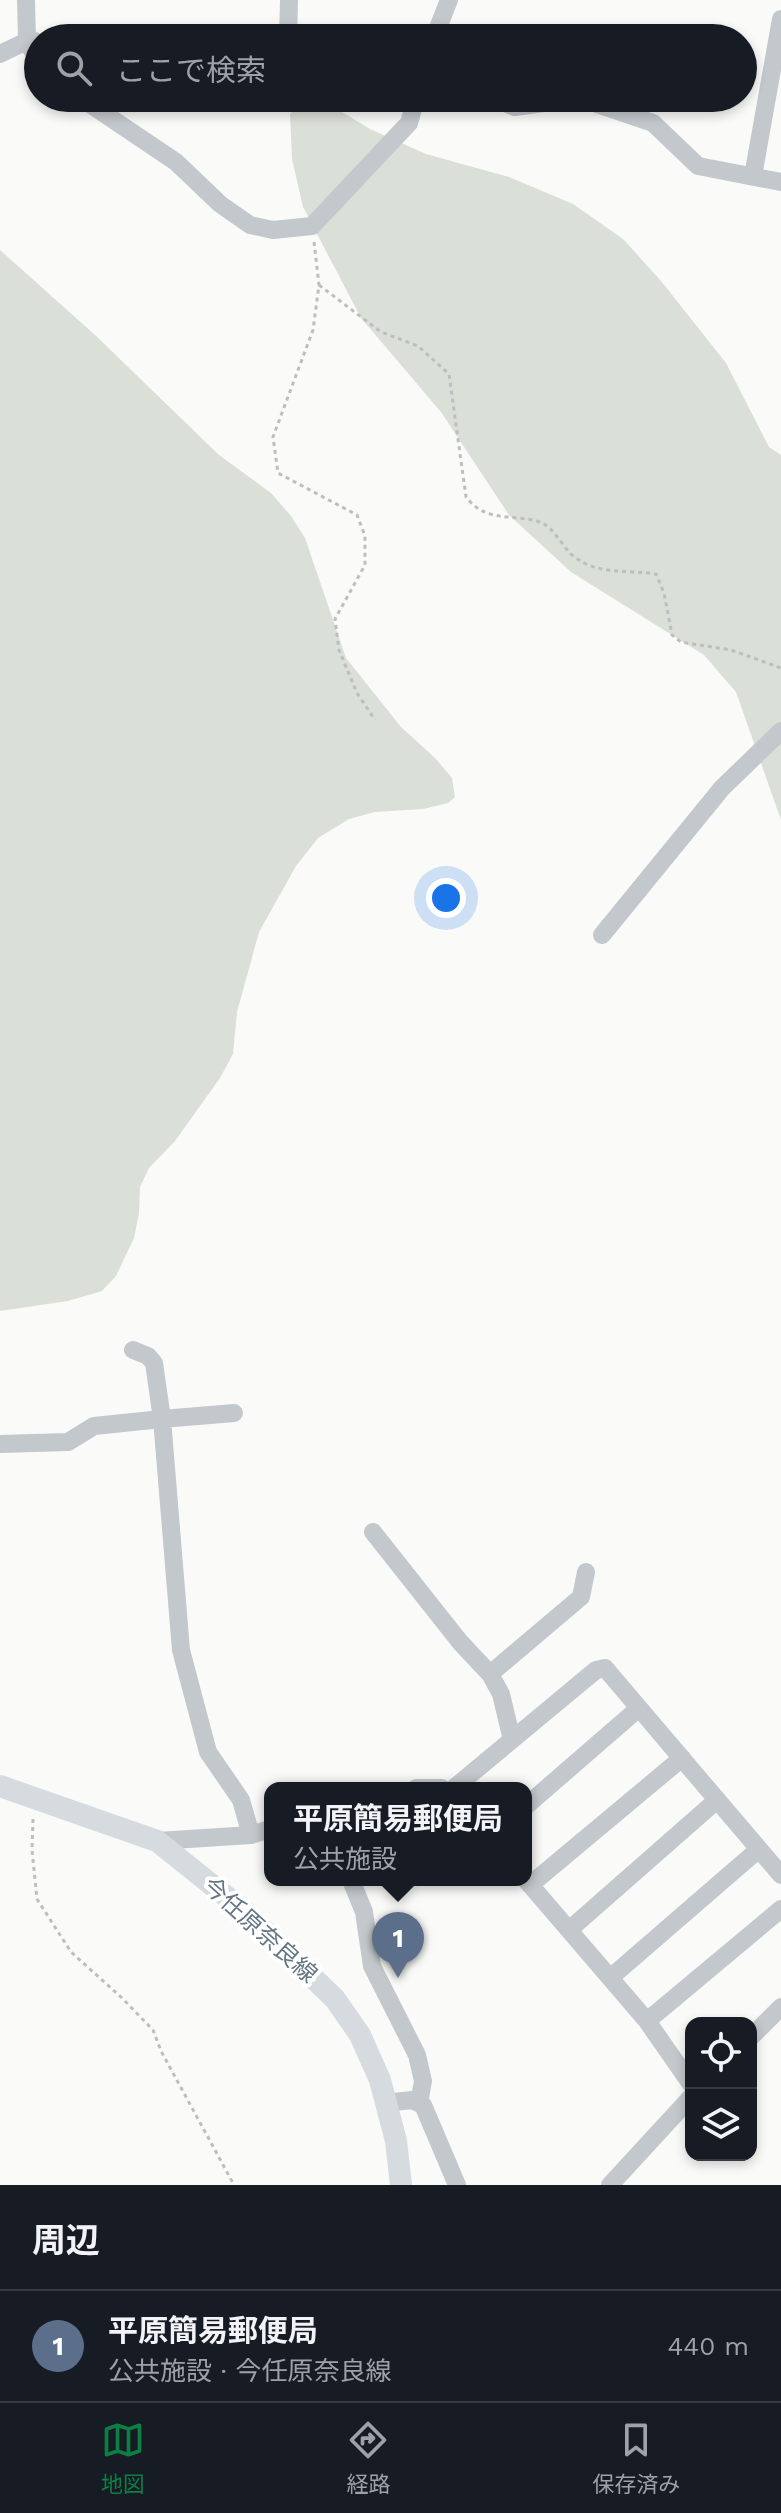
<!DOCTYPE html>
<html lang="ja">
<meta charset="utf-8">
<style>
body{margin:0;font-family:"Work Sans","Noto Sans JP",sans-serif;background:#20242c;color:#f1f3f6}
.controls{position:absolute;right:24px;bottom:24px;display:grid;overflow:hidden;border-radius:16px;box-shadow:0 4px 12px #0003}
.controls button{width:72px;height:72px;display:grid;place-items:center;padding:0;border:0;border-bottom:2px solid #363941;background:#171b24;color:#f1f3f6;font:40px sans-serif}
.you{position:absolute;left:446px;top:898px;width:28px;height:28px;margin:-20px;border:6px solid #fff;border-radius:50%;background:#1a73e8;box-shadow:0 0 0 12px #1a73e833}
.badge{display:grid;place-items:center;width:52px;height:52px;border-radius:50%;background:#0b8043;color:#fff;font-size:26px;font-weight:700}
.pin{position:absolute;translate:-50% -66px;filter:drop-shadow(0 2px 4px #0008)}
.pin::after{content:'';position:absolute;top:42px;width:28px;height:24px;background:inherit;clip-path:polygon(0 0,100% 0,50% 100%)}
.popup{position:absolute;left:264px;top:1782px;width:268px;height:104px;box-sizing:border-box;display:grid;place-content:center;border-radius:16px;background:#171b24;filter:drop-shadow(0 2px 6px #0005);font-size:26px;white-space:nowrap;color:#9ea1a6}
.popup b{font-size:30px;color:#f1f3f6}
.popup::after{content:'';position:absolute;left:50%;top:100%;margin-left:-16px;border:16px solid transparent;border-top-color:#171b24}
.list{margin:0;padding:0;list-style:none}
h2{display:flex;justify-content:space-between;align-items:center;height:104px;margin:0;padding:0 32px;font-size:34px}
h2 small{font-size:26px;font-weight:400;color:#9ea1a6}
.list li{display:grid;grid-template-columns:52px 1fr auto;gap:24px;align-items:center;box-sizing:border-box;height:112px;padding:0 32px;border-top:2px solid #363941}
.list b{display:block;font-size:30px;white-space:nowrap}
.list p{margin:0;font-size:26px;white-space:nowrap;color:#9ea1a6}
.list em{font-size:26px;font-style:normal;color:#9ea1a6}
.icon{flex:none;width:44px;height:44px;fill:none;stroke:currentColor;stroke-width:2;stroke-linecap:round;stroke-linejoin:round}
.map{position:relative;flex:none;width:781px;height:2185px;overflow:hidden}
.search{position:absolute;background:#171b24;box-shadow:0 4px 12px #0003;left:24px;right:24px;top:24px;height:88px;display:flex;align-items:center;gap:20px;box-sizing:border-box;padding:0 28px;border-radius:44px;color:#9ea1a6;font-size:30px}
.sheet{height:216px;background:#171b24}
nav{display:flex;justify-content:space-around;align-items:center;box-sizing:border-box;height:112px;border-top:2px solid #363941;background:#171b24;font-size:22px;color:#9ea1a6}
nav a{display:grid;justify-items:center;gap:4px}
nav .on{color:#0b8043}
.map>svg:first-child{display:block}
.green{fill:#dadfd7}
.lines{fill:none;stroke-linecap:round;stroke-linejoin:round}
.path{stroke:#bbbfc2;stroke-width:3;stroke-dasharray:4 4;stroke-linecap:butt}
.minor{stroke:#c3c8cc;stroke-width:18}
.major{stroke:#d6dbdf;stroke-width:22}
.labels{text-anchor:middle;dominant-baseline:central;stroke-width:8;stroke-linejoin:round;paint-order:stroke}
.street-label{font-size:24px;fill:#657683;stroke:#fff}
</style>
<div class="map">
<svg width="781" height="2185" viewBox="0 0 781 2185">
<rect width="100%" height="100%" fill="#fafaf8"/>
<!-- green -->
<path class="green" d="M318,106l19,3 33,20 56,25 83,23 64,27 50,35 38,42 65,82 43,84 12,8v365l-45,-128 -32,-37 -133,-83 -62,-57 -68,-103 -80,-94 -58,-111 -11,-48 -2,-45 5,-6z
M0,250l95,85 124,120 52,38 20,23 14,22 41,120 55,69 34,31 17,20 3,19 -7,6 -25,6 -48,3 -26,7 -31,19 -22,28 -37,66 -22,80 -4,42 -13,24 -45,63 -26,27 -9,19 -1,26 -5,25 -18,38 -14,15 -34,10 -68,10z"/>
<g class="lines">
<!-- path -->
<path class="path" d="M314,242l5,43 -6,45 -40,107 5,36 79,42 8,21v29l-30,54 4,31 18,43 18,27
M319,285l62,47 37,14 31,28 17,123c22,28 48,15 76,26 12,5 20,23 30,32 26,21 53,14 84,19l8,19 8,42 9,7 50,8 50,18
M33,1819l-1,31 5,49 34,53 51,46 31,32 8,21 73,134"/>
<!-- minor -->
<path class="minor" d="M26,0l1,41 11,20
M288,38l1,-38
M434,38l15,-38
M0,54l27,-13h8
M81,98l95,64 44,42 30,21 23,5 39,-4 97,-103 7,-25
M492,98l23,9 64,-9 74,25 45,43 83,16
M753,176l28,-157
M602,935l120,-147 59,-57
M234,1413l-72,6 19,231 27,102 33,48 10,35
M0,1444l68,-2 26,-16 68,-7 -8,-56 -6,-7 -15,-6
M373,1532l87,110 30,32 11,20 11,46
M490,1674l91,-77 5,-25
M416,1788h26
M454,1788l142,-118 9,-2 176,207
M526,1806l113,-98
M157,1841l94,-6 19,-6
M351,1880l13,32 8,54 45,89 6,26 -4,22
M526,1880l121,141 44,63
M530,1885l152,-127
M569,1930l148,-130
M610,1978l149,-129
M647,2021l134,-112
M751,2037l30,-30
M385,2103l27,-3 11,5 34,80
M610,2185l81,-88"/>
<!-- major -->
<path class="major" d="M0,1786l157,55 85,68 93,90 25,36 20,45 16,61 5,44"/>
</g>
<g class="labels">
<!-- street labels -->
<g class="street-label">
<text transform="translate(260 1930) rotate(42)">今任原奈良線</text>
</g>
</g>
</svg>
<div class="controls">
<button><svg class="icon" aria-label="locate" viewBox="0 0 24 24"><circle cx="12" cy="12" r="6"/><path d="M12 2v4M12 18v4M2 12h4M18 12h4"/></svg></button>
<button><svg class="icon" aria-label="layers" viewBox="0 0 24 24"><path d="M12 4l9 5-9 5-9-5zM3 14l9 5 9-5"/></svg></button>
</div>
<div class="you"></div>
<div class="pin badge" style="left:398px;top:1978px;background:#5c6f8a">1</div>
<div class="popup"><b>平原簡易郵便局</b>公共施設</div>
<div class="search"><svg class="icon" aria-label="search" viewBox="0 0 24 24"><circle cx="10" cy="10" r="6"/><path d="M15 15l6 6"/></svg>ここで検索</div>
</div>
<section class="sheet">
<h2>周辺<small></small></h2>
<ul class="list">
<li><span class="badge" style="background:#5c6f8a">1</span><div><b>平原簡易郵便局</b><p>公共施設 · 今任原奈良線</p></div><em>440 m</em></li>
</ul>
</section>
<nav>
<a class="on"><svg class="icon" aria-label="map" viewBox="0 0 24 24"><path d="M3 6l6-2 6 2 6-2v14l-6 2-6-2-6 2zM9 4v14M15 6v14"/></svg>地図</a>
<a><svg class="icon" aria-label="directions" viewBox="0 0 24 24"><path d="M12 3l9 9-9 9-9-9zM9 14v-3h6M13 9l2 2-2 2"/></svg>経路</a>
<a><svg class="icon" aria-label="saved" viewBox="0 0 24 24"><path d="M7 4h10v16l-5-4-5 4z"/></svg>保存済み</a>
</nav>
